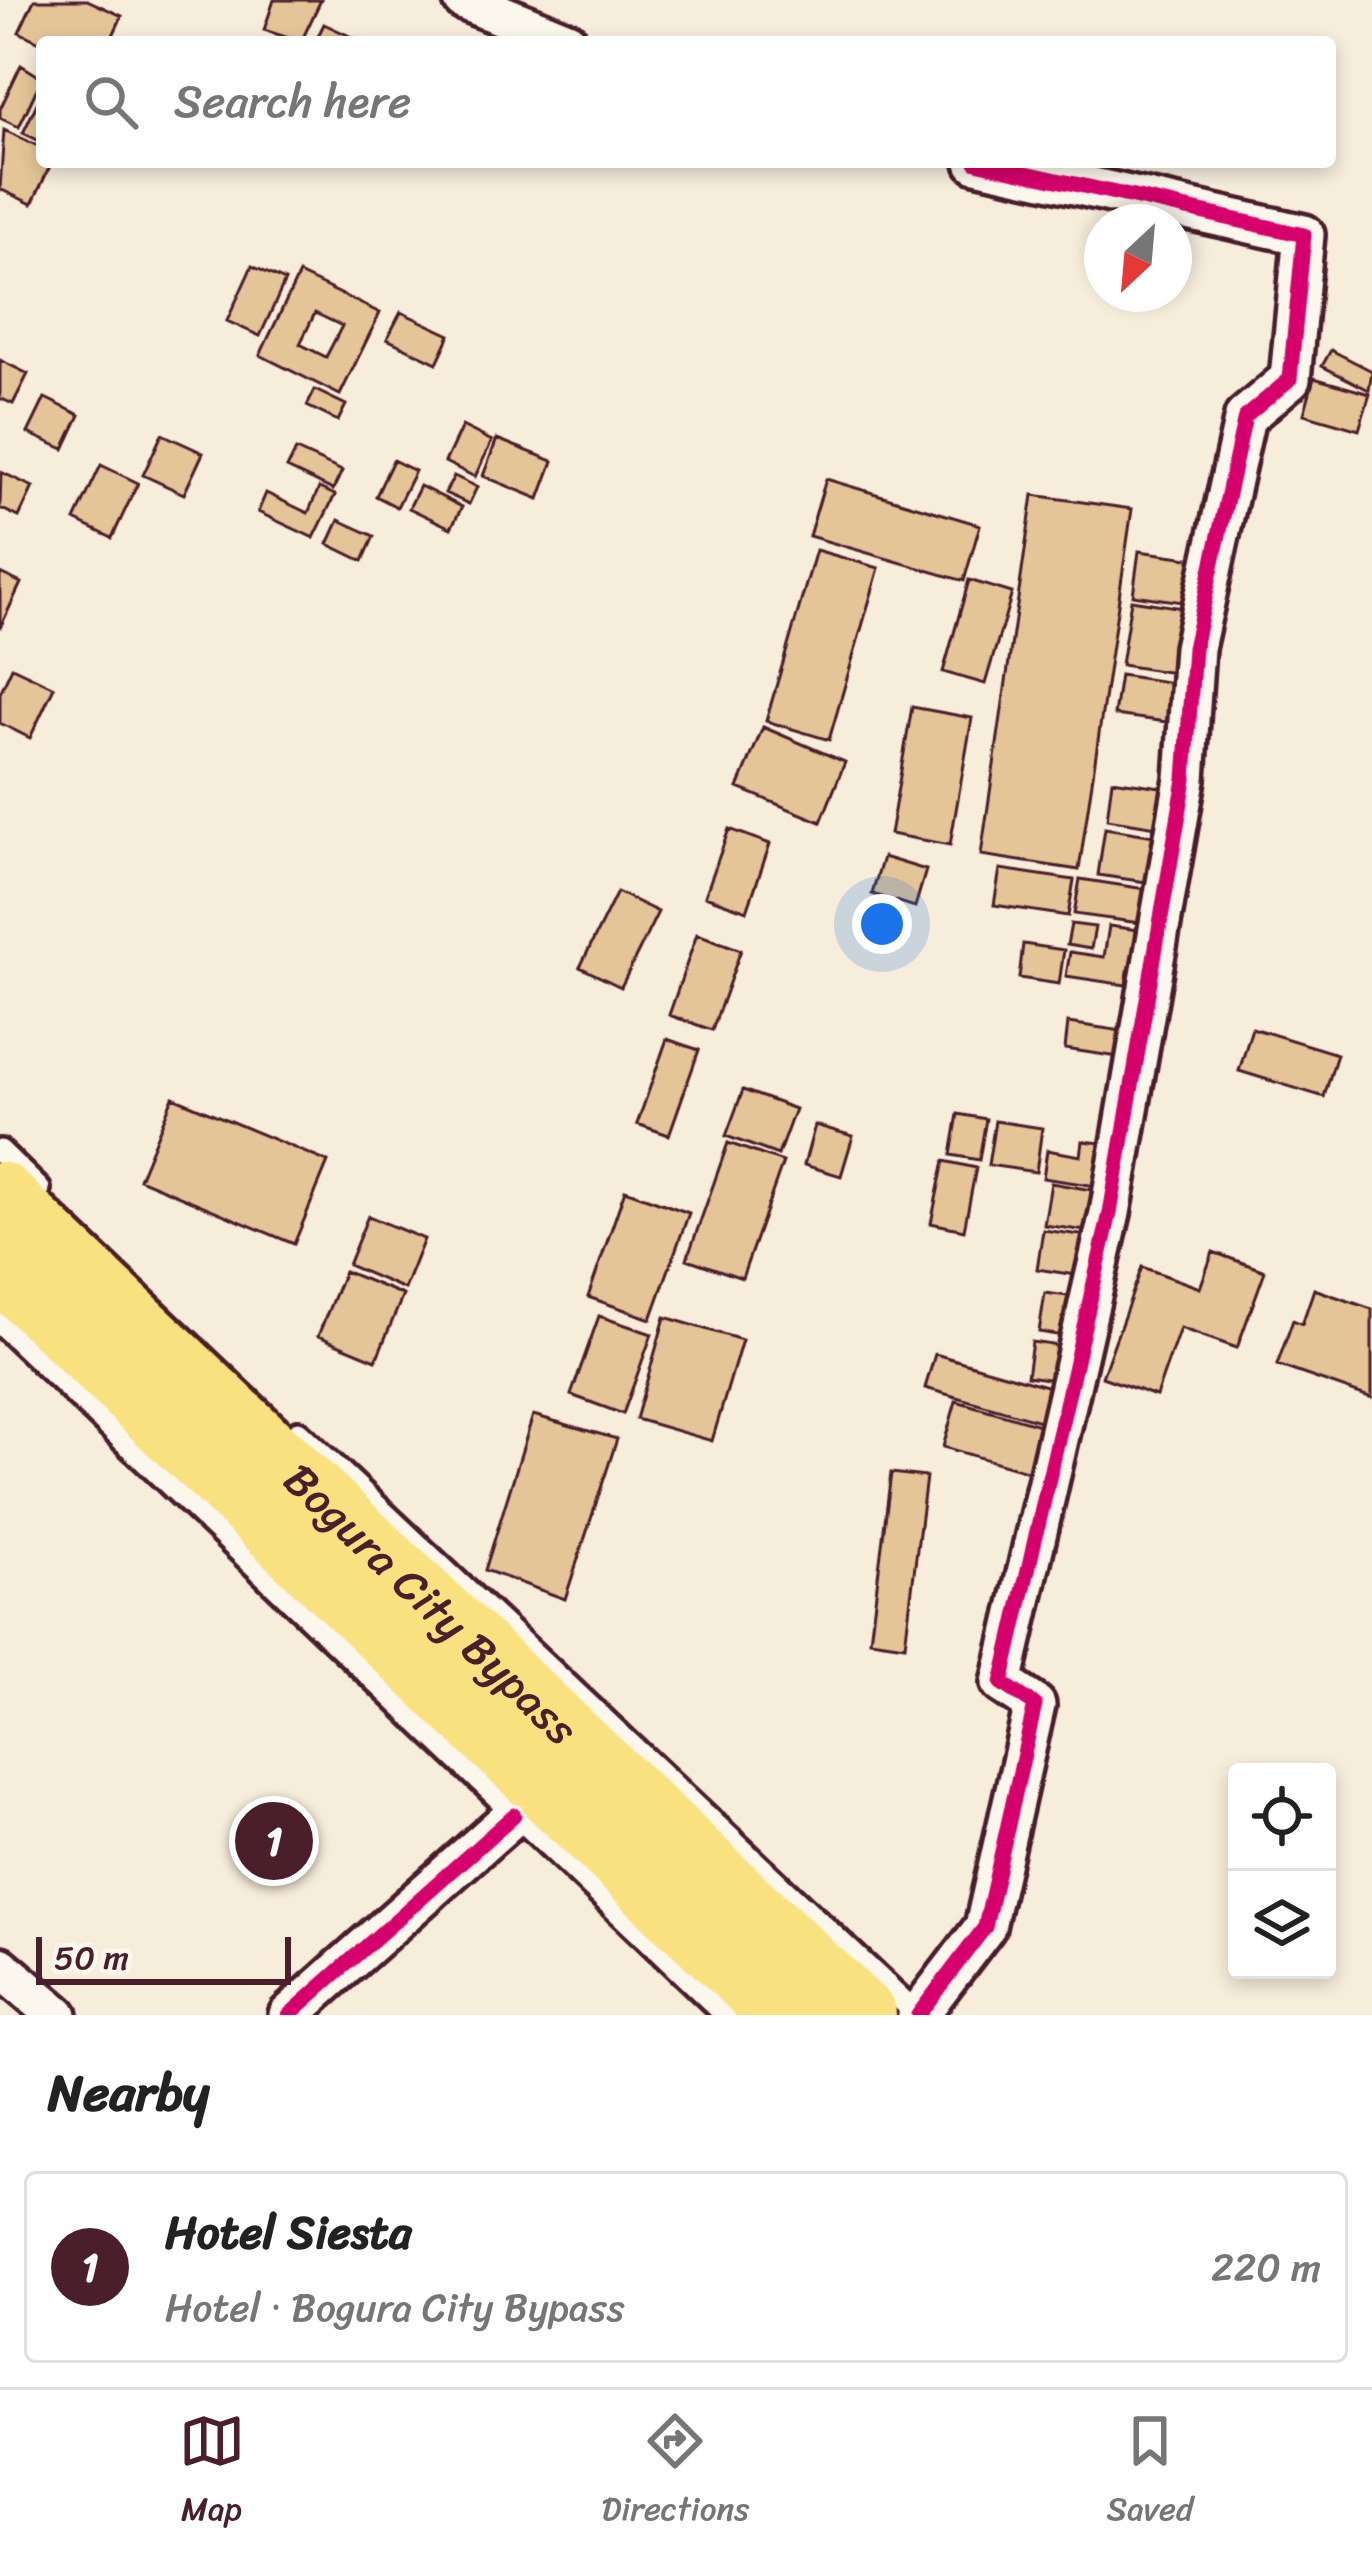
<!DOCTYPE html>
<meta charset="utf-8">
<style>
body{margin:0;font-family:Sriracha,sans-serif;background:#f6f6f6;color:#222}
.controls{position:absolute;right:36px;bottom:36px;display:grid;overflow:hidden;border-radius:12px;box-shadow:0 6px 18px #0003}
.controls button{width:108px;height:108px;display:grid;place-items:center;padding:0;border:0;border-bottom:3px solid #e0e0e0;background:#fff;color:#222;font:60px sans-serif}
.compass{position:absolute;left:1084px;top:204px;width:108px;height:108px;border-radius:50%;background:#fff;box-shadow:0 6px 18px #0003;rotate:206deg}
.scale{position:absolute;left:36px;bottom:30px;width:255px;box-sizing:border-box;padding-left:12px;border:6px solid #4a1f2b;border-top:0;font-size:33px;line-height:42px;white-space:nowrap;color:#4a1f2b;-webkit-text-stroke:9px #fbf7ec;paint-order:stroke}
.you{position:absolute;left:882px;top:924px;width:42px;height:42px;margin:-30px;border:9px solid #fff;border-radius:50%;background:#1a73e8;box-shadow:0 0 0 18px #1a73e833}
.badge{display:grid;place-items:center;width:78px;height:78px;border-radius:50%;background:#4a1f2b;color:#fff;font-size:39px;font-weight:700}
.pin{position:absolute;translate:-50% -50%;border:6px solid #fff;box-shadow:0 3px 12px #0006}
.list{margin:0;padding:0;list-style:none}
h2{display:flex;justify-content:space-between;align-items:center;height:156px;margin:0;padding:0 48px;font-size:51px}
h2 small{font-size:39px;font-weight:400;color:#767676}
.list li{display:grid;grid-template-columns:78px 1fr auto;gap:36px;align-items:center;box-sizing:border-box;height:192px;margin:0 24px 24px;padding:0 24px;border:3px solid #e0e0e0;border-radius:12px}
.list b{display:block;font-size:45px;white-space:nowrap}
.list p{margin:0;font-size:39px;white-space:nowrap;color:#767676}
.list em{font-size:39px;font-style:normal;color:#767676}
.icon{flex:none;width:66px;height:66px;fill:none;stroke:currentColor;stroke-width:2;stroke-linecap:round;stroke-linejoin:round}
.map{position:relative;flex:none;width:1372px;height:2015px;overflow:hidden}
.search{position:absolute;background:#fff;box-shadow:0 6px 18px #0003;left:36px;right:36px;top:36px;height:132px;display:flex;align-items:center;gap:30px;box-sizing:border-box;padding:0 42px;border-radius:12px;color:#767676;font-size:45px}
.sheet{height:372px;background:#fff}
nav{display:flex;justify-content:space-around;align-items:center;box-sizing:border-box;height:168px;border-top:3px solid #e0e0e0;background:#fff;font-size:33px;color:#767676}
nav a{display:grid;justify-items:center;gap:6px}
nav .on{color:#4a1f2b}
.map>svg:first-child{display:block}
.building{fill:#e5c497;stroke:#4a1f2b;stroke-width:3;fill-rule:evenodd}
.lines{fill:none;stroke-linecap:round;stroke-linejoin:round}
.service-casing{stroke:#4a1f2b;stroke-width:30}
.minor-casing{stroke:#4a1f2b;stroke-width:48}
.trunk-casing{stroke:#4a1f2b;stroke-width:75}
.service{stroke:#fbf7ec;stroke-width:21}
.minor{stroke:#fbf7ec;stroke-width:39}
.trunk{stroke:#fae180;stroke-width:66}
.cycleway-casing{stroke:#fbf7ec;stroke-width:22}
.cycleway{stroke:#d6006c;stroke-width:15}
.labels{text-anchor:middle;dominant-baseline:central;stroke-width:10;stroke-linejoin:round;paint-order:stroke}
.street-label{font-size:45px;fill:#4a1f2b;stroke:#fbf7ec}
</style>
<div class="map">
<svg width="1372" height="2015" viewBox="0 0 1372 2015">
<rect width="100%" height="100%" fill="#f7eddb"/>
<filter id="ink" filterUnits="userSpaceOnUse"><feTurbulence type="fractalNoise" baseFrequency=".00833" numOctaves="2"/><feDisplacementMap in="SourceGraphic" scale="24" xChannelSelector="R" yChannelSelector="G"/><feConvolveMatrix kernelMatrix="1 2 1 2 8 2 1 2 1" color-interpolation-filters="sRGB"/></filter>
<g filter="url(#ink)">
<!-- building -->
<path class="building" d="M34,0h53l35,16 -12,26 -68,1 -23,-11z
M274,0h47l-20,42 -37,-12z
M324,24l30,14 -2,4h-37z
M21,65l21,13 -23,49 -19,-9v-9z
M42,93v49l-19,-9z
M4,130l38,18v14h10l-20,42 -32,-15z
M252,266l33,15 -25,55 -33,-15z
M299,274l81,39 -40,82 -80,-40zM315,313l27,13 -16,31 -26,-13z
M401,312l49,23 -13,28 -50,-24z
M1331,350l41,21 -3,19 -47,-24z
M0,360l28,14 -15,30 -13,-6z
M1314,378l56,16 -11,36 -55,-16z
M315,390l31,15 -8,16 -31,-15z
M45,398l35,17 -16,34 -36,-16z
M462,426l30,15 -17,36 -30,-15z
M162,434l41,19 -19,41 -41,-19z
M497,439l56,22 -14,38 -56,-23z
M296,450l46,21 -9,19 -46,-22z
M393,460l22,11 -18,36 -21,-11z
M101,465l37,18 -26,55 -37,-18z
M1,472l32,15 -14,30 -19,-9z
M454,476l23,11 -8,17 -24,-11z
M826,479l154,46 -16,56 -155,-45z
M420,486l42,21 -11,21 -42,-20z
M319,488l16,7 -21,43 -56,-26 8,-19 42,20z
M1033,495l99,14 -53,361 -98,-15z
M339,520l35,16 -11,25 -35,-17z
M816,550l63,18 -50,172 -63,-19z
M1139,551l57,8 -6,44 -57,-8z
M0,573l21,10 -21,45z
M969,580l43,13 -27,91 -42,-12z
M1131,600l52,8 -9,65 -53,-8z
M12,667l42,20 -24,51 -30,-15v-30z
M1120,675l53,8 -6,39 -53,-7z
M912,707l60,11 -22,127 -60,-11z
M763,727l82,35 -24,60 -83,-34z
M1112,780l63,9 -6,40 -62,-10z
M1105,828l62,10 -7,46 -62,-9z
M729,829l41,15 -23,67 -42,-15z
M883,857l43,13 -11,37 -43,-13z
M1000,869l74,11 -6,36 -74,-11z
M1080,879l65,10 -5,34 -66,-9z
M617,892l41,20 -37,75 -41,-20z
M1071,924l24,3 -4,22 -24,-4z
M1109,926l44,6 -6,42 -19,-3 -2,14 -60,-9 4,-24 34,5z
M697,934l44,16 -29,80 -43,-15z
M1023,944l41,6 -5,34 -40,-6z
M1068,1023l68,10 -4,26 -67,-10z
M1252,1028l85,26 -13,43 -85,-26z
M667,1039l32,11 -30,85 -32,-11z
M743,1090l52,19 -17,46 -52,-19z
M173,1097l155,65 -34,82 -155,-65z
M958,1114l28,5 -7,41 -28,-5z
M995,1121l47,7 -6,44 -48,-7z
M815,1125l38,11 -12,40 -37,-11z
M1083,1141l19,2 -6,43 -53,-8 4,-28 34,6z
M728,1143l55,19 -41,116 -55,-19z
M944,1161l32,7 -12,62 -33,-7z
M1051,1183l41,7 -6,41 -42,-6z
M625,1190l64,23 -38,106 -63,-22z
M368,1216l56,23 -20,50 -56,-24z
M1043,1230l45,6 -6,40 -45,-7z
M1213,1252l52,19 -28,77 -57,-20 -24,68 -54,-19 40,-110 58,21z
M344,1271l59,24 -27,65 -58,-24z
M1314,1289l58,20v89l-95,-33 16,-45 9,4z
M1045,1293l23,3 -5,40 -24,-4z
M599,1316l53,18 -29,80 -52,-19z
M665,1317l77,23 -30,101 -76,-22z
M1032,1342l27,4 -5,34 -27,-4z
M935,1354l118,34 -10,34 -118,-34z
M956,1401l87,25 -13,46 -87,-25z
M533,1415l84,24 -52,160 -80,-29z
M891,1473l35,4 -21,168 -35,-5z"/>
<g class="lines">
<!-- service casing -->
<g class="service-casing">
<path id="service" d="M0,1151l39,38
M0,1323l726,692
M298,1432l620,583"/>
</g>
<!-- minor casing -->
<g class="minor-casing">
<path id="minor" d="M464,0l103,42
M0,1967l57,48
M289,2015l225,-200
M918,2015l67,-88 50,-222 -33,-22 108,-470 75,-434 9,-131 51,-231 45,-38 14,-144 -328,-73"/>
</g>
<!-- trunk casing -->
<g class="trunk-casing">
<g id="trunk">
<path id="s1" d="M0,1195l863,820"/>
<path d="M0,1267l783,748"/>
</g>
</g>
<!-- service -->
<use href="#service" class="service"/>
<!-- minor -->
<use href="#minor" class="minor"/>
<!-- trunk -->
<use href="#trunk" class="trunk"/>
<!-- cycleway casing -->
<g class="cycleway-casing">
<path id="cycleway" d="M289,2015l225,-200
M918,2015l67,-88 50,-222 -33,-22 108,-470 75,-434 9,-131 51,-231 45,-38 14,-144 -328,-73"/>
</g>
<!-- cycleway -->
<use href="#cycleway" class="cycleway"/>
</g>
</g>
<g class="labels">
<!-- street labels -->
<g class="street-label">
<text stroke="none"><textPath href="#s1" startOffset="594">Bogura City Bypass</textPath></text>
</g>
</g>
</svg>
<div class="controls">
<button><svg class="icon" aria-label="locate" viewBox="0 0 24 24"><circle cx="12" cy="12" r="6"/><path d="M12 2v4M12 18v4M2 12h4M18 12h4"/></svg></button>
<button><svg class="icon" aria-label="layers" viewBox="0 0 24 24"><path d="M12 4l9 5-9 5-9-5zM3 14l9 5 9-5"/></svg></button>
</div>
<svg class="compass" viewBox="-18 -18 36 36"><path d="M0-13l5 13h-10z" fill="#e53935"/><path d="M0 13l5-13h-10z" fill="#767676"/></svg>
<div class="scale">50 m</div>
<div class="you"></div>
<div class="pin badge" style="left:274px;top:1841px">1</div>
<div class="search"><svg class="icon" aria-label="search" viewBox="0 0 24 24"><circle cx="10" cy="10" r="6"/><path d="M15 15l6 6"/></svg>Search here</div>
</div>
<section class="sheet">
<h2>Nearby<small></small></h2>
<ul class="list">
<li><span class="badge">1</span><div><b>Hotel Siesta</b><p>Hotel · Bogura City Bypass</p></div><em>220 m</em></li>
</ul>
</section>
<nav>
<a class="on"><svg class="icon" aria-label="map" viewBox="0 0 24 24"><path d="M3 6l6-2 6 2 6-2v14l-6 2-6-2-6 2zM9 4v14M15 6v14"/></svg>Map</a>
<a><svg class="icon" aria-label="directions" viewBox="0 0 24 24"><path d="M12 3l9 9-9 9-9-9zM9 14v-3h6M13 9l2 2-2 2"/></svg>Directions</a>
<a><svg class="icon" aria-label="saved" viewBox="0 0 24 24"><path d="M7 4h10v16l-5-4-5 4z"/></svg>Saved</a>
</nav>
